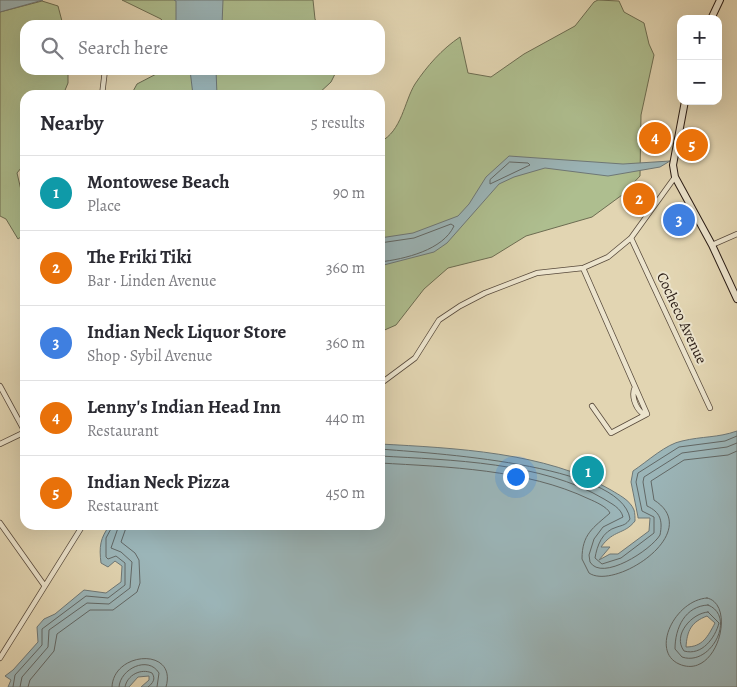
<!DOCTYPE html>
<meta charset="utf-8">
<style>
body{margin:0;font-family:Alegreya,serif;background:#f2f2f3;color:#2b2b33}
.controls{position:absolute;right:15px;top:15px;display:grid;overflow:hidden;border-radius:10px;box-shadow:0 5px 20px #0002}
.controls button{width:45px;height:45px;display:grid;place-items:center;padding:0;border:0;border-bottom:1px solid #e1e1e2;background:#fff;color:#2b2b33;font:25px sans-serif}
.you{position:absolute;left:515px;top:476px;width:18px;height:18px;margin:-12px;border:4px solid #fff;border-radius:50%;background:#1a73e8;box-shadow:0 0 0 8px #1a73e833}
.badge{display:grid;place-items:center;width:32px;height:32px;border-radius:50%;background:#db2777;color:#fff;font-size:16px;font-weight:700}
.pin{position:absolute;translate:-50% -50%;border:2px solid #fff;box-shadow:0 1px 5px #0006}
.list{margin:0;padding:0;list-style:none}
h2{display:flex;justify-content:space-between;align-items:center;height:65px;margin:0;padding:0 20px;font-size:21px}
h2 small{font-size:16px;font-weight:400;color:#7c7c81}
.list li{display:grid;grid-template-columns:32px 1fr auto;gap:15px;align-items:center;box-sizing:border-box;height:75px;padding:0 20px;border-top:1px solid #e1e1e2}
.list b{display:block;font-size:19px;white-space:nowrap}
.list p{margin:0;font-size:16px;white-space:nowrap;color:#7c7c81}
.list em{font-size:16px;font-style:normal;color:#7c7c81}
.icon{flex:none;width:28px;height:28px;fill:none;stroke:currentColor;stroke-width:2;stroke-linecap:round;stroke-linejoin:round}
.map{position:relative;flex:none;width:737px;height:687px;overflow:hidden}
.search{position:absolute;background:#fff;box-shadow:0 5px 20px #0002;left:20px;top:20px;width:365px;height:55px;display:flex;align-items:center;gap:12px;box-sizing:border-box;padding:0 18px;border-radius:15px;color:#7c7c81;font-size:19px}
.panel{position:absolute;background:#fff;box-shadow:0 5px 20px #0002;left:20px;top:90px;width:365px;height:440px;border-radius:15px}
.map>svg:first-child{display:block}
.green{fill:#aebe8f;stroke:#6c6d52}
.water{fill:#9bb5b8;stroke:#6e7877;fill-rule:evenodd}
.lines{fill:none;stroke-linecap:round;stroke-linejoin:round}
.shore{stroke:#626866;stroke-width:1}
.street-casing{stroke:#584a3c;stroke-width:6}
.secondary-casing{stroke:#2a1c15;stroke-width:8}
.street{stroke:#ece4cd;stroke-width:4.5}
.secondary{stroke:#ece4cd;stroke-width:6}
.labels{text-anchor:middle;dominant-baseline:central;stroke-width:4;stroke-linejoin:round;paint-order:stroke}
.street-label{font-size:15px;fill:#2a1c15;stroke:#ece4cd}
</style>
<div class="map">
<svg width="737" height="687" viewBox="0 0 737 687">
<rect width="100%" height="100%" fill="#e2d5b2"/>
<filter id="stains"><feTurbulence type="fractalNoise" baseFrequency=".004" numOctaves="4"/><feColorMatrix values="0 0 0 0 .2 0 0 0 0 .09 0 0 0 0 .02 0 0 0 .5 -.17"/></filter>
<radialGradient id="worn" r=".72"><stop offset=".6" stop-color="#630" stop-opacity="0"/><stop offset="1" stop-color="#630" stop-opacity=".3"/></radialGradient>
<!-- green -->
<path class="green" d="M122,0h191l2,19 3,6h-152l-5,-6z
M598,0l21,1 5,11 20,11 5,21 5,11 -13,60 -1,61 -18,19 -30,22 -66,19 -34,21 -44,11 -24,21 -28,36 -16,7v-190c22,-11 24,-40 35,-58 12,-18 27,-35 45,-47l8,36 23,4 33,-23 51,-28 19,-24z
M42,1l16,5 5,19h-38v45h43v13l-5,12h-38v68l-8,10 8,34v27l-7,5 -12,-20 -6,-3v-204z
M164,70h173l-6,12 -14,13h-186l6,-11z"/>
<!-- water -->
<path class="water" d="M0,0h43l-43,12z
M174,0h49l-1,25h-46v-24z
M190,70h26l1,25h-24z
M509,156l114,8 47,-3 -10,6 -52,9 -63,-8 -31,9 -15,7 -52,59 -13,9 -54,14v-28l33,-5 45,-17 11,-12 17,-27z
M737,431v256h-596l8,-7v-4l-11,1 -9,10h-121l3,-7 -6,-4 8,-6 25,-28 -1,-15 7,-8 11,-5 29,-24 22,3 15,-11 1,-16 -7,-5 -7,6 -7,-4c-2,-16 -1,-25 9,-38h270v-81c73,4 167,8 231,46 8,5 19,10 23,20 1,3 1,8 1,11 -11,14 -21,8 -34,26h9l-11,13 11,-6h8l31,-23 1,-13h-12v-1l-7,-35 2,-11c15,-10 33,-27 49,-30 21,-5 35,-3 55,-10zM707,616l8,7c-7,13 -12,24 -29,24 1,-16 5,-25 21,-31z"/>
<g class="lines">
<!-- shore -->
<path class="shore" d="M510,162l18,1 2,2 -40,19v-4z
M380,243l34,-5 37,-14 3,2c-11,24 -49,33 -74,36
M380,449c46,4 242,14 250,70 -4,6 -7,6 -13,8 -15,4 -20,19 -22,31l7,6 19,-6 33,-25v-16l-12,-6 -6,-29 2,-9 41,-26 46,-6 12,-5
M380,456c71,4 162,6 224,43 8,5 17,9 19,18l-20,10 -9,12 -5,16 1,7c12,20 61,-12 70,-27 3,-15 0,-23 -13,-29l-4,-24 1,-5 38,-24 45,-6 10,-4
M380,463c68,4 146,6 209,36 7,3 18,8 21,14 -17,15 -28,21 -28,46l7,14c26,18 116,-41 65,-73l-3,-19 33,-21 44,-5 9,-4
M707,598c30,6 10,83 -28,66 -29,-13 -4,-64 28,-66z
M708,605c29,11 3,62 -26,52l-7,-8c0,-21 10,-43 33,-44z
M708,612l11,11c-4,15 -17,33 -35,28 -12,-16 8,-38 24,-39z
M13,687l2,-12 27,-30v-16l44,-33 22,2 17,-13v-22l-9,-7 -8,3 -2,-2v-19l7,-13
M20,687l2,-10 26,-30 1,-17 38,-27 22,1 21,-16 2,-26 -11,-10 -10,-4 8,-23
M28,687l2,-7 24,-29 3,-17 33,-24h23l24,-18 3,-9 -1,-23 -4,-7 -14,-11 6,-17
M112,687c1,-36 66,-40 54,0
M119,687c1,-18 29,-32 40,-14l-2,14
M125,687c2,-12 16,-19 27,-14 4,6 1,10 -4,14"/>
<!-- street casing -->
<g class="street-casing">
<path id="street" d="M102,95l3,-25
M631,238l79,170
M712,245l25,-11
M583,268l64,146
M380,384l35,-26 24,-38 21,-14 25,-13 52,-20 46,-5 25,-11 23,-19 44,-61
M0,386l25,46
M635,387c-4,8 0,20 7,26l5,1
M592,406l19,27 36,-19
M0,444l25,-12
M0,523l44,62
M0,658l83,-133"/>
</g>
<!-- secondary casing -->
<g class="secondary-casing">
<path id="secondary" d="M711,19l9,-19
M685,101l-12,64 2,12 37,68 25,54"/>
</g>
<!-- street -->
<use href="#street" class="street"/>
<!-- secondary -->
<use href="#secondary" class="secondary"/>
</g>
<g class="labels">
<!-- street labels -->
<g class="street-label">
<text transform="translate(682 318) rotate(65)">Cocheco Avenue</text>
</g>
</g>
<rect width="100%" height="100%" filter="url(#stains)"/>
<rect width="100%" height="100%" fill="url(#worn)"/>
</svg>
<div class="controls">
<button>+</button>
<button>−</button>
</div>
<div class="you"></div>
<div class="pin badge" style="left:588px;top:472px;background:#0f9aa8">1</div>
<div class="pin badge" style="left:639px;top:199px;background:#e8710a">2</div>
<div class="pin badge" style="left:679px;top:220px;background:#3f7fe0">3</div>
<div class="pin badge" style="left:655px;top:138px;background:#e8710a">4</div>
<div class="pin badge" style="left:692px;top:145px;background:#e8710a">5</div>
<div class="search"><svg class="icon" aria-label="search" viewBox="0 0 24 24"><circle cx="10" cy="10" r="6"/><path d="M15 15l6 6"/></svg>Search here</div>
<section class="panel">
<h2>Nearby<small>5 results</small></h2>
<ul class="list">
<li><span class="badge" style="background:#0f9aa8">1</span><div><b>Montowese Beach</b><p>Place</p></div><em>90 m</em></li>
<li><span class="badge" style="background:#e8710a">2</span><div><b>The Friki Tiki</b><p>Bar · Linden Avenue</p></div><em>360 m</em></li>
<li><span class="badge" style="background:#3f7fe0">3</span><div><b>Indian Neck Liquor Store</b><p>Shop · Sybil Avenue</p></div><em>360 m</em></li>
<li><span class="badge" style="background:#e8710a">4</span><div><b>Lenny's Indian Head Inn</b><p>Restaurant</p></div><em>440 m</em></li>
<li><span class="badge" style="background:#e8710a">5</span><div><b>Indian Neck Pizza</b><p>Restaurant</p></div><em>450 m</em></li>
</ul>
</section>
</div>
